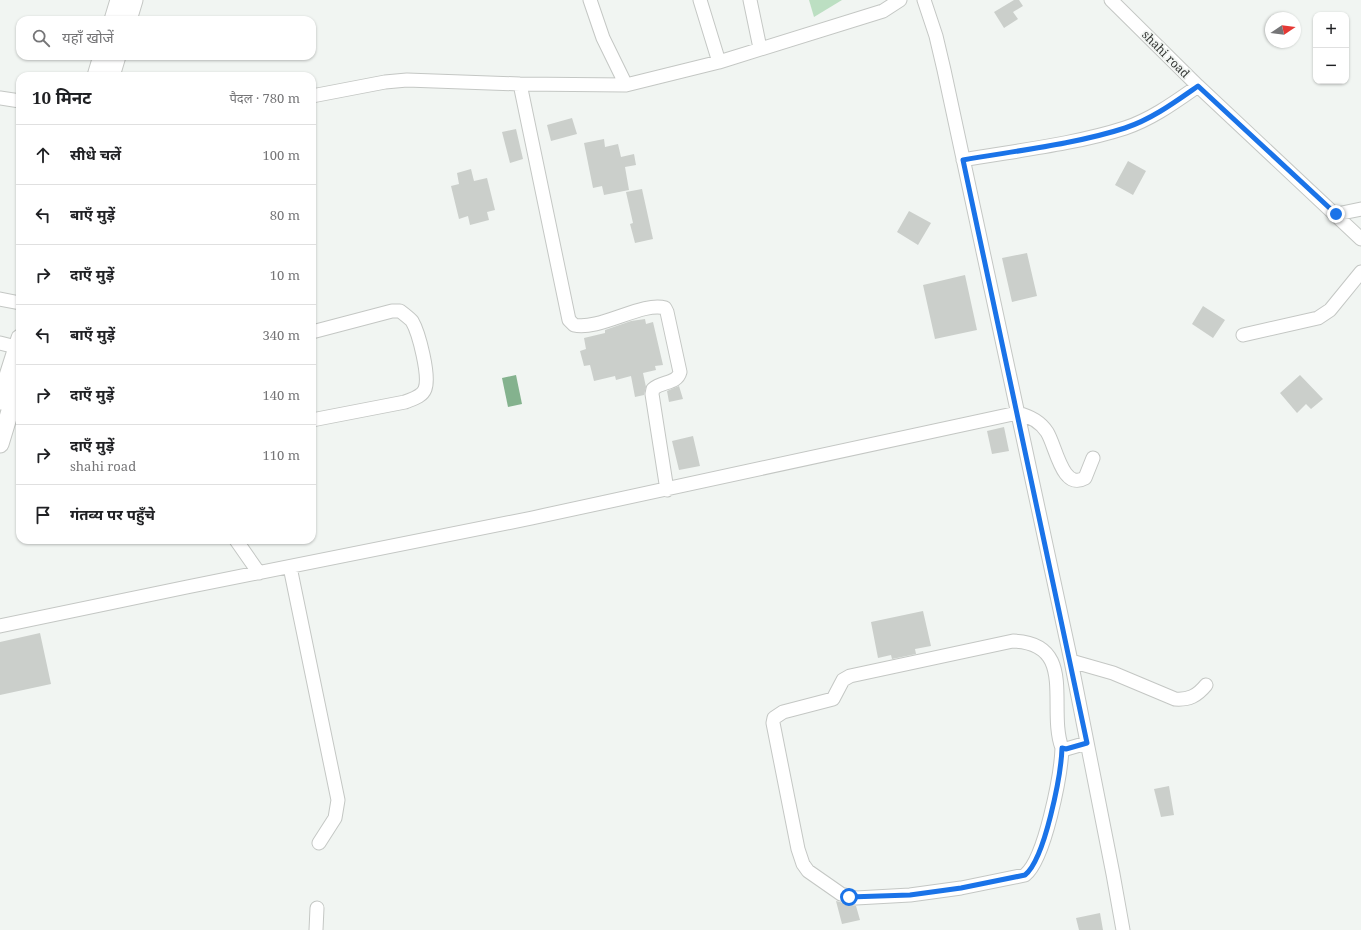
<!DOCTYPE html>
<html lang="hi">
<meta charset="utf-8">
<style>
body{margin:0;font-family:"Noto Serif","Noto Sans Devanagari",serif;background:#f6f6f6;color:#202124}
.controls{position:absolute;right:12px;top:12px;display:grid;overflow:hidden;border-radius:8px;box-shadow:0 1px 3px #0004}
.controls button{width:36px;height:36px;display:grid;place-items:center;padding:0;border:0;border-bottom:1px solid #e0e0e0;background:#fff;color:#202124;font:20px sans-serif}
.compass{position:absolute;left:1265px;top:12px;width:36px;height:36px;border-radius:50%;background:#fff;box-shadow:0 1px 3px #0004;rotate:77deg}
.stop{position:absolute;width:12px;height:12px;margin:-9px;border:3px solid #1a73e8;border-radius:50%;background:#fff}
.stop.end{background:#1a73e8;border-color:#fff;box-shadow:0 1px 4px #0008}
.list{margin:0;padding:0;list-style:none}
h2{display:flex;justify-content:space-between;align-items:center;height:52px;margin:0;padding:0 16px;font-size:17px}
h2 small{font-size:13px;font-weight:400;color:#757577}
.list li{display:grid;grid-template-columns:26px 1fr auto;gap:12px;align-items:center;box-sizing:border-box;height:60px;padding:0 16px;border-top:1px solid #e0e0e0}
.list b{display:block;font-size:15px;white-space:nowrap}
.list p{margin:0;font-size:13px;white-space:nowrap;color:#757577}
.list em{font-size:13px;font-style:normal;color:#757577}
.icon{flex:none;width:22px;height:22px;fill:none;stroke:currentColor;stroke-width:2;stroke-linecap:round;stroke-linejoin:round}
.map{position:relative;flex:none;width:1361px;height:930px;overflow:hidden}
.search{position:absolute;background:#fff;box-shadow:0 1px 3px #0004;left:16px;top:16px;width:300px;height:44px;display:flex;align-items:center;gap:10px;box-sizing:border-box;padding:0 14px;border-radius:12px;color:#757577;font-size:15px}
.panel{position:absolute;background:#fff;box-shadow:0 1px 3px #0004;left:16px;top:72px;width:300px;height:472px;border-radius:12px}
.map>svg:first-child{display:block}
.green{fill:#bcdfc2}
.water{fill:#84b28e}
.building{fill:#cbcfcb}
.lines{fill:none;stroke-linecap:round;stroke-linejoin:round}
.minor-casing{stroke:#c4c7c4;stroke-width:15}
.major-casing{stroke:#c4c7c4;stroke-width:19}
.minor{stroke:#fff;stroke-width:13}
.major{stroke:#fff;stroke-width:17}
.route{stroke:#1a73e8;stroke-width:5}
.labels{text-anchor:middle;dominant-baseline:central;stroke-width:3.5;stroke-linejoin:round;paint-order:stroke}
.street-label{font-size:12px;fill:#323432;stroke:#f1f5f2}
</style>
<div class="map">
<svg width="1361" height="930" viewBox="0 0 1361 930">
<rect width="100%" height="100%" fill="#f1f5f2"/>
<!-- green -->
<path class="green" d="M809,0h33l-28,17z"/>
<!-- water -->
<path class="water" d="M516,375l6,29 -14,3 -6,-29z"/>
<!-- building -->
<path class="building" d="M1014,0h5l4,6 -10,6 5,7 -14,9 -10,-16z
M572,118l5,16 -26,7 -4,-16z
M516,129l7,30 -13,4 -8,-31z
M604,139l1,8 13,-3 3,13 13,-3 2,11 -11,2 4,23 -25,5 -2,-9 -9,2 -9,-45z
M1128,161l18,10 -13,24 -18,-10z
M471,169l3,12 13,-3 8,32 -8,2 2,8 -19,5 -2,-9 -9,3 -8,-33 8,-2 -2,-11z
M642,189l11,50 -18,4 -5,-19 3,-1 -7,-31z
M909,211l22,12 -13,22 -21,-13z
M1027,253l10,43 -25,6 -10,-44z
M965,275l12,55 -42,9 -12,-54z
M1203,306l22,14 -12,18 -21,-14z
M645,319l1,5 7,-2 10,43 -8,1 1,4 -13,3 3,14 -2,8 -9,2 -4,-21 -15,4 -1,-4 -21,5 -4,-16 -6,1 -4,-15 6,-2 -2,-11 21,-5v-3l26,-9z
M1300,375l23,24 -12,10 -5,-5 -9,9 -17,-20z
M679,386l4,13 -14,3 -2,-11z
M1004,427l5,24 -17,3 -5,-23z
M693,436l7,30 -21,4 -7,-29z
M923,611l8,35 -16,3 1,5 -24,5 -1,-4 -13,3 -7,-36z
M40,633l11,51 -51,11v-53z
M1169,786l5,29 -13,2 -7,-28z
M836,901l20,5 4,14 -18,4z
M1100,913l3,17h-24l-3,-12z"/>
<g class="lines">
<!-- minor casing -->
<g class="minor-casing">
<path id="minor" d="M590,0l13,38 23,47
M700,0l19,62
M750,0l10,48
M924,0l12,36 8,34 127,591 42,213 10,56
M1111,0l87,86 163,153
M520,84l49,236 5,5c25,6 69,-24 91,-17l2,4 13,60c-3,12 -18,9 -27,17l-1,5 15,96
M312,96l73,-14 22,-2 113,4 106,1 93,-23 164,-51 17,-11
M0,98l20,3
M963,160c51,-9 113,-16 162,-32 27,-9 50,-26 73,-42
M1337,214l24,-5
M0,299l20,4
M312,332l80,-21h8c4,3 8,6 12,10 7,12 18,55 13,68 -3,8 -13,10 -20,13l-93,18
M1243,335l75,-17 12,-8 31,-38
M0,343l20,5
M236,540l23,33
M290,567l48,233 -3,18 -16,25
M0,626l187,-39 345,-69 485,-105c13,3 23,8 30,19 9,14 15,59 38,46l8,-20
M1071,661l42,12 62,26c14,1 22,-3 31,-14
M1062,748c-1,27 -17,111 -37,127l-64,13 -51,7 -54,3 -15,-4 -33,-23 -5,-7 -5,-15 -25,-126 1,-5 9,-6 50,-13 10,-19 7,-4 163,-35c65,2 34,67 49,107l4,1 21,-6
M316,930l1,-22"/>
</g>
<!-- major casing -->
<g class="major-casing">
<path id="major" d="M113,20l6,-20
M128,20l6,-20
M96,76l6,-20
M111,76l6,-20
M0,401l20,-63
M0,444l20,-66"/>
</g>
<!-- minor -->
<use href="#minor" class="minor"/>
<!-- major -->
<use href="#major" class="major"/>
</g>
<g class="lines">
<!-- route -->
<path class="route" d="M849,897l61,-2 51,-7 64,-13c20,-16 36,-100 37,-127l4,1 21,-6 -124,-583c51,-9 113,-16 162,-32 27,-9 50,-26 73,-42l138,128"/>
</g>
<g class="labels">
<!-- street labels -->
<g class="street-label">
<text transform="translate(1166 54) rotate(45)">shahi road</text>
</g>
</g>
</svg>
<div class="controls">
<button>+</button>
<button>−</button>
</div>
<svg class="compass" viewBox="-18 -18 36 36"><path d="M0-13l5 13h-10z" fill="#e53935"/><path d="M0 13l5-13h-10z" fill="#757577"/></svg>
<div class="stop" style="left:849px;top:897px"></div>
<div class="stop end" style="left:1336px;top:214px"></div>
<div class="search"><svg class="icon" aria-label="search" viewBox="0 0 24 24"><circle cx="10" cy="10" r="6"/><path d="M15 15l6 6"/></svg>यहाँ खोजें</div>
<section class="panel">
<h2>10 मिनट<small>पैदल · 780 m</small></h2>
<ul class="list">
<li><svg class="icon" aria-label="ahead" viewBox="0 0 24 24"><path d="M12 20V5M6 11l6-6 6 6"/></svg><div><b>सीधे चलें</b></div><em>100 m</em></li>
<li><svg class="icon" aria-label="left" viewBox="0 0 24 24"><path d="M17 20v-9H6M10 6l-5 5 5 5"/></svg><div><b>बाएँ मुड़ें</b></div><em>80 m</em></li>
<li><svg class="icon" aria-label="right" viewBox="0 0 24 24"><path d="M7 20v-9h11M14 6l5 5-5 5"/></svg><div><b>दाएँ मुड़ें</b></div><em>10 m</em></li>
<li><svg class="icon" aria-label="left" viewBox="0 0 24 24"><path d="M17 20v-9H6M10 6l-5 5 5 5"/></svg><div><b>बाएँ मुड़ें</b></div><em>340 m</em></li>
<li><svg class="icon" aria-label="right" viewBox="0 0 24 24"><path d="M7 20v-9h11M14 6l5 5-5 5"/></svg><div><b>दाएँ मुड़ें</b></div><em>140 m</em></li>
<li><svg class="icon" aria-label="right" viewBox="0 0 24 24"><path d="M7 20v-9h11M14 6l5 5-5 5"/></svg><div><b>दाएँ मुड़ें</b><p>shahi road</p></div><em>110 m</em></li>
<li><svg class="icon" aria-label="arrive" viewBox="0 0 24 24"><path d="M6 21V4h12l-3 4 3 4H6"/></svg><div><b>गंतव्य पर पहुँचे</b></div></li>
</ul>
</section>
</div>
